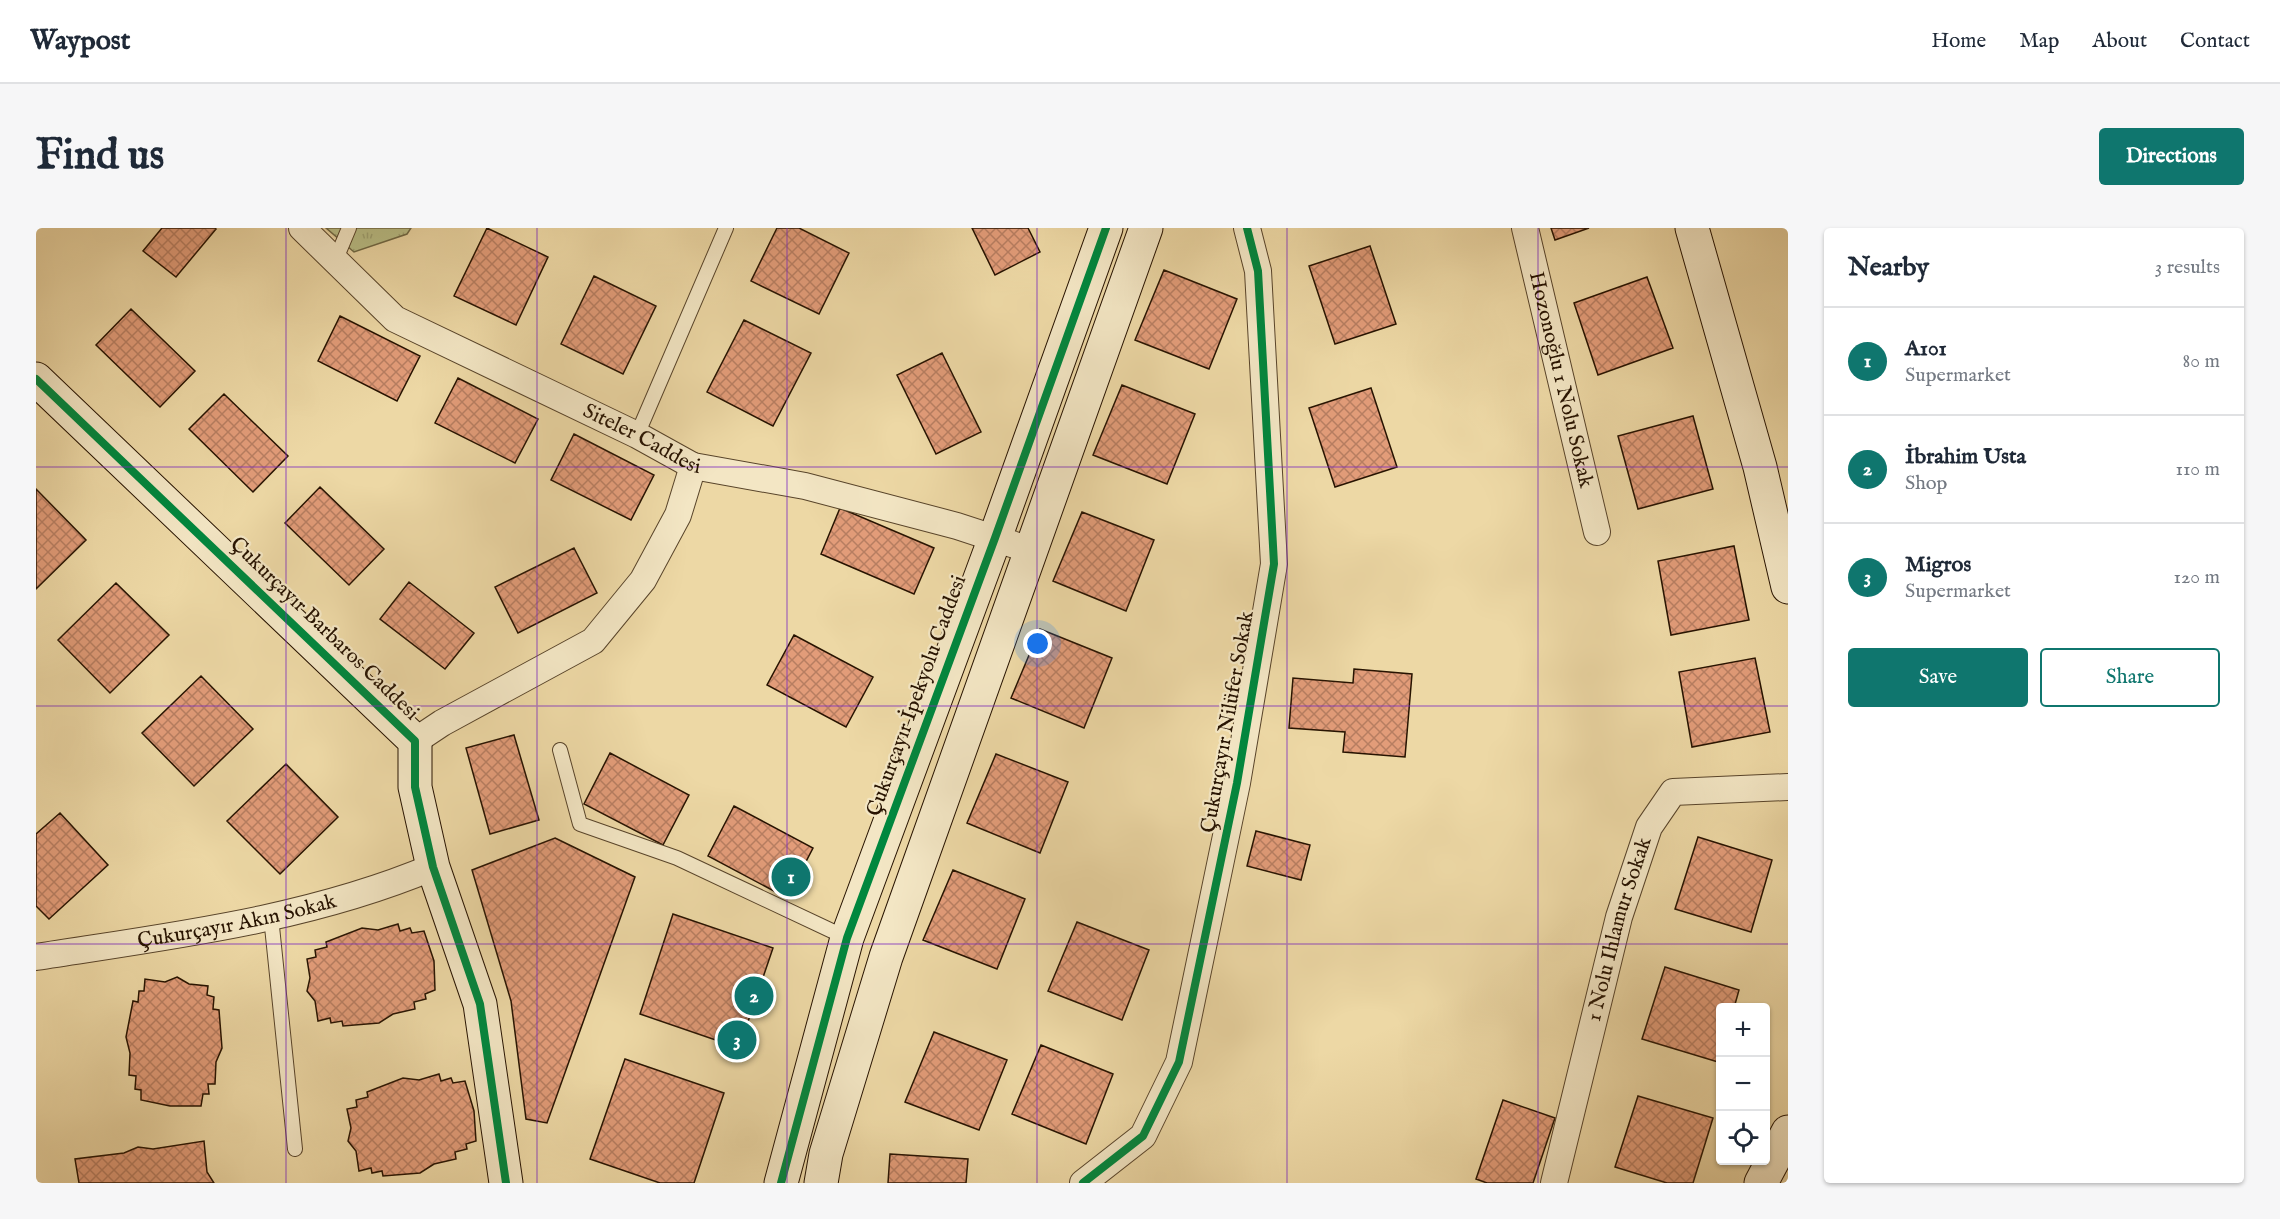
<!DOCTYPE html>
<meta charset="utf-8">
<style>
body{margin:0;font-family:"IM FELL English",serif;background:#f6f6f7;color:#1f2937}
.controls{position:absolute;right:18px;bottom:18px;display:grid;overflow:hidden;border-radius:6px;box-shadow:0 2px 4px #0004}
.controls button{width:54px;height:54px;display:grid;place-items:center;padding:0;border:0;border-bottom:2px solid #e0e1e3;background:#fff;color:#1f2937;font:30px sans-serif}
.you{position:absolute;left:1002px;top:416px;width:21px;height:21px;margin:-15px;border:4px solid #fff;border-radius:50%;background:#1a73e8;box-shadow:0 0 0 9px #1a73e833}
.badge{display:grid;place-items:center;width:39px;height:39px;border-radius:50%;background:#0f766e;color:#fff;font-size:20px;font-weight:700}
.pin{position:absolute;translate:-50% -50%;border:3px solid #fff;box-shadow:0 2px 6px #0006}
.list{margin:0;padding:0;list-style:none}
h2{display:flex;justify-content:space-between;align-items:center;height:78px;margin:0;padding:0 24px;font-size:26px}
h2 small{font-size:20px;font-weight:400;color:#747a83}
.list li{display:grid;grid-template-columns:39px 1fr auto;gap:18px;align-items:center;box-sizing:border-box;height:108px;padding:0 24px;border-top:2px solid #e0e1e3}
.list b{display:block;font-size:22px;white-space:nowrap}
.list p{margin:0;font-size:20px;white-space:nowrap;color:#747a83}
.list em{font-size:20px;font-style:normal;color:#747a83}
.actions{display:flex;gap:12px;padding:18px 24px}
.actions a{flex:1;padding:14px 0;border:2px solid #0f766e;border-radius:6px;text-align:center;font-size:21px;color:#0f766e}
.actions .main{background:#0f766e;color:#fff}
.icon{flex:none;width:33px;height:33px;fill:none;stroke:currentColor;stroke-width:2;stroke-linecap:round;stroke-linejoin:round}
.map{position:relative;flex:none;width:1752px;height:955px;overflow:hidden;border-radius:6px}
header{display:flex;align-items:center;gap:36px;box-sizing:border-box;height:84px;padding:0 30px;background:#fff;border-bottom:2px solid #e0e1e3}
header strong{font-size:28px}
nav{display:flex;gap:33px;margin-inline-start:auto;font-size:21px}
.intro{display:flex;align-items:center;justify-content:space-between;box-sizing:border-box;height:144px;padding:0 36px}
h1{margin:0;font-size:42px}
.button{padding:15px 27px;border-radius:6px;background:#0f766e;color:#fff;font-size:21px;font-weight:700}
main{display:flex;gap:36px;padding:0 36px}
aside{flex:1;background:#fff;border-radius:6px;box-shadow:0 2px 4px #0004}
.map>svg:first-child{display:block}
.grass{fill:url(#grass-tufts);stroke:#706844;stroke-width:1.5}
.building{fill:url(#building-cross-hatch);stroke:#271301;stroke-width:1.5}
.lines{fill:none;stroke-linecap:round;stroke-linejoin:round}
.lane-casing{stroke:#58442a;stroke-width:16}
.street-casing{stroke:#58442a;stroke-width:28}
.secondary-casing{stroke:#271301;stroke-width:35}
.lane{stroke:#f3e6c4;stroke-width:14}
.street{stroke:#f3e6c4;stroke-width:26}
.secondary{stroke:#f3e6c4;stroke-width:33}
.cycleway-casing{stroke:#f3e6c4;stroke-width:11}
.cycleway{stroke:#00873e;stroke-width:8}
.grid{fill:none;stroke:#7b2cbf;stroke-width:1.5;stroke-opacity:0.55}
.labels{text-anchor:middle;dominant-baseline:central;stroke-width:4.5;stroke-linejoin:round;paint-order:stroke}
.street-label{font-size:21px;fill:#271301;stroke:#f3e6c4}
</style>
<header>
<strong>Waypost</strong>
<nav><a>Home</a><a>Map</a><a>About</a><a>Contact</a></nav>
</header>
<div class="intro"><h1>Find us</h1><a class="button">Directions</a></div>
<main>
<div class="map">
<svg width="1752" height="955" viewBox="0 0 1752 955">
<defs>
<pattern id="grass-tufts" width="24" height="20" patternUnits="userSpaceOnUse" patternTransform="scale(1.5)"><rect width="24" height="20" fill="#b9be86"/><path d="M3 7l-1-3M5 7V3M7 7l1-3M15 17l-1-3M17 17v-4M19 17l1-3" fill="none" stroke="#9fa272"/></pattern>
<pattern id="building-cross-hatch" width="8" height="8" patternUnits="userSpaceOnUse" patternTransform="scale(1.5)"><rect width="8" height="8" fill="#e29c79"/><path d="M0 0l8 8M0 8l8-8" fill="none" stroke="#b77e61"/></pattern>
</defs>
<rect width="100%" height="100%" fill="#edd8a5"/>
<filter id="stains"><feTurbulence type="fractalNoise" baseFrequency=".00333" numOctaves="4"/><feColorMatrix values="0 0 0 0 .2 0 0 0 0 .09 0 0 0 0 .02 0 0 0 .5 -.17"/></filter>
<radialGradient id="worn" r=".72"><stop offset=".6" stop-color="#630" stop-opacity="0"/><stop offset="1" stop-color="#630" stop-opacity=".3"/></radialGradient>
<!-- grass -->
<path class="grass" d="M290,0h85l-4,6 -53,18z"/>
<!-- building -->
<path class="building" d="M126,0h53l1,1 -40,48 -33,-26z
M451,0l61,29 -32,68 -62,-29z
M741,0h22l50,25 -30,61 -68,-33z
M936,0h56l12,24 -45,23z
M1515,0h38l-34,12z
M1334,18l26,78 -61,20 -26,-78z
M1128,42l73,29 -28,70 -74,-29z
M558,48l62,30 -33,68 -62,-30z
M1611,49l26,71 -75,27 -24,-72z
M95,81l64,62 -35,36 -64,-62z
M304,88l80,40 -23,45 -79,-40z
M708,92l67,33 -38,73 -66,-34z
M906,125l39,79 -45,22 -39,-79z
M422,150l80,41 -23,44 -80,-40z
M1086,157l73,29 -28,70 -74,-29z
M1335,160l26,79 -62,20 -26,-79z
M188,166l64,62 -35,36 -64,-63z
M1657,188l20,73 -75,20 -20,-73z
M538,206l80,41 -23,45 -80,-40z
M284,259l64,62 -35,36 -64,-62z
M0,261l50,51 -50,49z
M804,280l94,40 -20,46 -93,-40z
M1046,284l72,28 -28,71 -73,-30z
M1698,318l15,74 -78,15 -13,-74z
M538,320l23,45 -79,40 -23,-46z
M373,354l65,51 -29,36 -65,-50z
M80,355l53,52 -59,58 -52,-53z
M1004,401l72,29 -28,70 -73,-30z
M758,407l79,42 -27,50 -79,-42z
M1719,430l15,74 -78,15 -13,-75z
M1318,441l58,5 -7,83 -62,-5 2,-20 -56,-4 4,-50 60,5z
M165,448l52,53 -59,57 -52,-53z
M478,507l25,85 -49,14 -24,-86z
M574,525l79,42 -26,50 -79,-41z
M960,526l72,28 -28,71 -73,-30z
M250,536l52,53 -58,57 -53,-53z
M698,578l79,42 -26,50 -79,-42z
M24,585l48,52 -59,54 -13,-13v-72z
M1220,603l54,14 -9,35 -54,-14z
M1662,609l74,23 -21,72 -76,-23z
M519,610l80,39 -88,246 -21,-4 -15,-118 -39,-131z
M917,642l72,29 -28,70 -74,-29z
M637,686l100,34 -34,100 -99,-34z
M1041,694l72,28 -27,70 -74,-29z
M362,696l2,7 10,-3 2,5 12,-2 10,30 1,29 -10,4 1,5 -12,3 1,7 -22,5 -14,9 -36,3 -1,-5 -11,2 -1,-5 -12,3 -3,-20 -8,-10 3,-13 -3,-19 9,-2 -1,-7 12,-3 -1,-5 36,-14 16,2z
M1629,739l74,23 -5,18h-14l-2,54 -76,-23z
M141,749l12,7 19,2 -1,9 7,2 -1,12 6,1 3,38 -6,14 -1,22h-7l1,10h-6l-2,12h-31l-29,-6v-10l-6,-1 1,-13 -7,-1 1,-22 -4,-16 7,-36 5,1 1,-11h5l1,-12 20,3z
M898,804l73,28 -28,70 -74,-28z
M1005,817l72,29 -27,70 -74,-30z
M589,831l99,34 -30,90h-34l-70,-24z
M403,846l2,7 10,-3 2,5 12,-2 9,30 2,30 -10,3 1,5 -12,3 1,7 -22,5 -14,9 -37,3 -1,-5 -10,2 -1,-5 -12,3 -3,-20 -8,-10 3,-13 -4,-19 10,-2 -1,-7 12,-3 -1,-5 36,-14 16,2z
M1602,868l75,22 -20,65h-26l-52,-16z
M1467,872l52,18 -22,65h-46l-11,-4z
M168,913l3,31 7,11h-135l-4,-24 49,-6 14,-6 15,2z
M854,926l78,5 -2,24h-78z"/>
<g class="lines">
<!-- lane casing -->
<g class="lane-casing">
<path id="lane" d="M300,31l13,-31
M601,207l89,-207
M524,522l20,74 97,34 170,80
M235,689l24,232"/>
</g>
<!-- street casing -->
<g class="street-casing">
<g id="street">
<path id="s1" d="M266,0l93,91 242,116 56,31 112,20 152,40 73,24"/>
<path id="s2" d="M1489,0l72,304"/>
<path d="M379,513l27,-18 151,-82 50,-61 35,-65 15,-49"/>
<path id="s3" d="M0,729c134,-21 271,-37 397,-90"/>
<path d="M1047,955l60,-47 36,-74 58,-279 37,-219 -16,-293 -11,-43"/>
<path id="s4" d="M1518,955l65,-266 30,-90 24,-35 115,-5"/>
</g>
</g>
<!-- secondary casing -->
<g class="secondary-casing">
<path id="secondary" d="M1656,0l68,239 28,120
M0,151l379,362v46l18,80 47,137 26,179
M745,955l66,-245 148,-400 111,-310
M785,955l5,-29 60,-197 260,-729
M1725,955l27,-51"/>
</g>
<!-- lane -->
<use href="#lane" class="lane"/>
<!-- street -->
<use href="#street" class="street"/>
<!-- secondary -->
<use href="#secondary" class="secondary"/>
<!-- cycleway casing -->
<g class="cycleway-casing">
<path id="cycleway" d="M0,151l379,362v46l18,80 47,137 26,179
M745,955l66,-245 148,-400 111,-310
M1047,955l60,-47 36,-74 58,-279 37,-219 -16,-293 -11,-43"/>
</g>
<!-- cycleway -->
<use href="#cycleway" class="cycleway"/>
</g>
<!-- grid -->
<path class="grid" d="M250,0v955M501,0v955M751,0v955M1001,0v955M1251,0v955M1502,0v955M0,239h1752M0,478h1752M0,716h1752"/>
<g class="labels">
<!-- street labels -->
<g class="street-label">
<text stroke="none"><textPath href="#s2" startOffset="156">Hozonoğlu 1 Nolu Sokak</textPath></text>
<text stroke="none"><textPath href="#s1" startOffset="405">Siteler Caddesi</textPath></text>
<text transform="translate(288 401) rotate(44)">Çukurçayır Barbaros Caddesi</text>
<text transform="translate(881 468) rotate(-70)">Çukurçayır İpekyolu Caddesi</text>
<text transform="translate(1192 494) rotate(-80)">Çukurçayır Nilüfer Sokak</text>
<text stroke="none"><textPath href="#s3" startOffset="204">Çukurçayır Akın Sokak</textPath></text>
<text stroke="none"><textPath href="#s4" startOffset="262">1 Nolu Ihlamur Sokak</textPath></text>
</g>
</g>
<rect width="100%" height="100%" filter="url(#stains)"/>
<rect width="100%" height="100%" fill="url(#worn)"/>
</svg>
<div class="controls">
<button>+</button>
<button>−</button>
<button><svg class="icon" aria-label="locate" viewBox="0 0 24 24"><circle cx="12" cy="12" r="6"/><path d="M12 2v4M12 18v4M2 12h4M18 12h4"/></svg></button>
</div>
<div class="you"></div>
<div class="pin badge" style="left:755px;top:649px">1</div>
<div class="pin badge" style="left:718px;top:768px">2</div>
<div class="pin badge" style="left:701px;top:812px">3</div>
</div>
<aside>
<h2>Nearby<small>3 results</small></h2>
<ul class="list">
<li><span class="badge">1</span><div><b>A101</b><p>Supermarket</p></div><em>80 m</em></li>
<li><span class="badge">2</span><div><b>İbrahim Usta</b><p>Shop</p></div><em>110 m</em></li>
<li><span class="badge">3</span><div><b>Migros</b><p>Supermarket</p></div><em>120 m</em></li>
</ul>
<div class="actions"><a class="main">Save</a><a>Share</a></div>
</aside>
</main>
